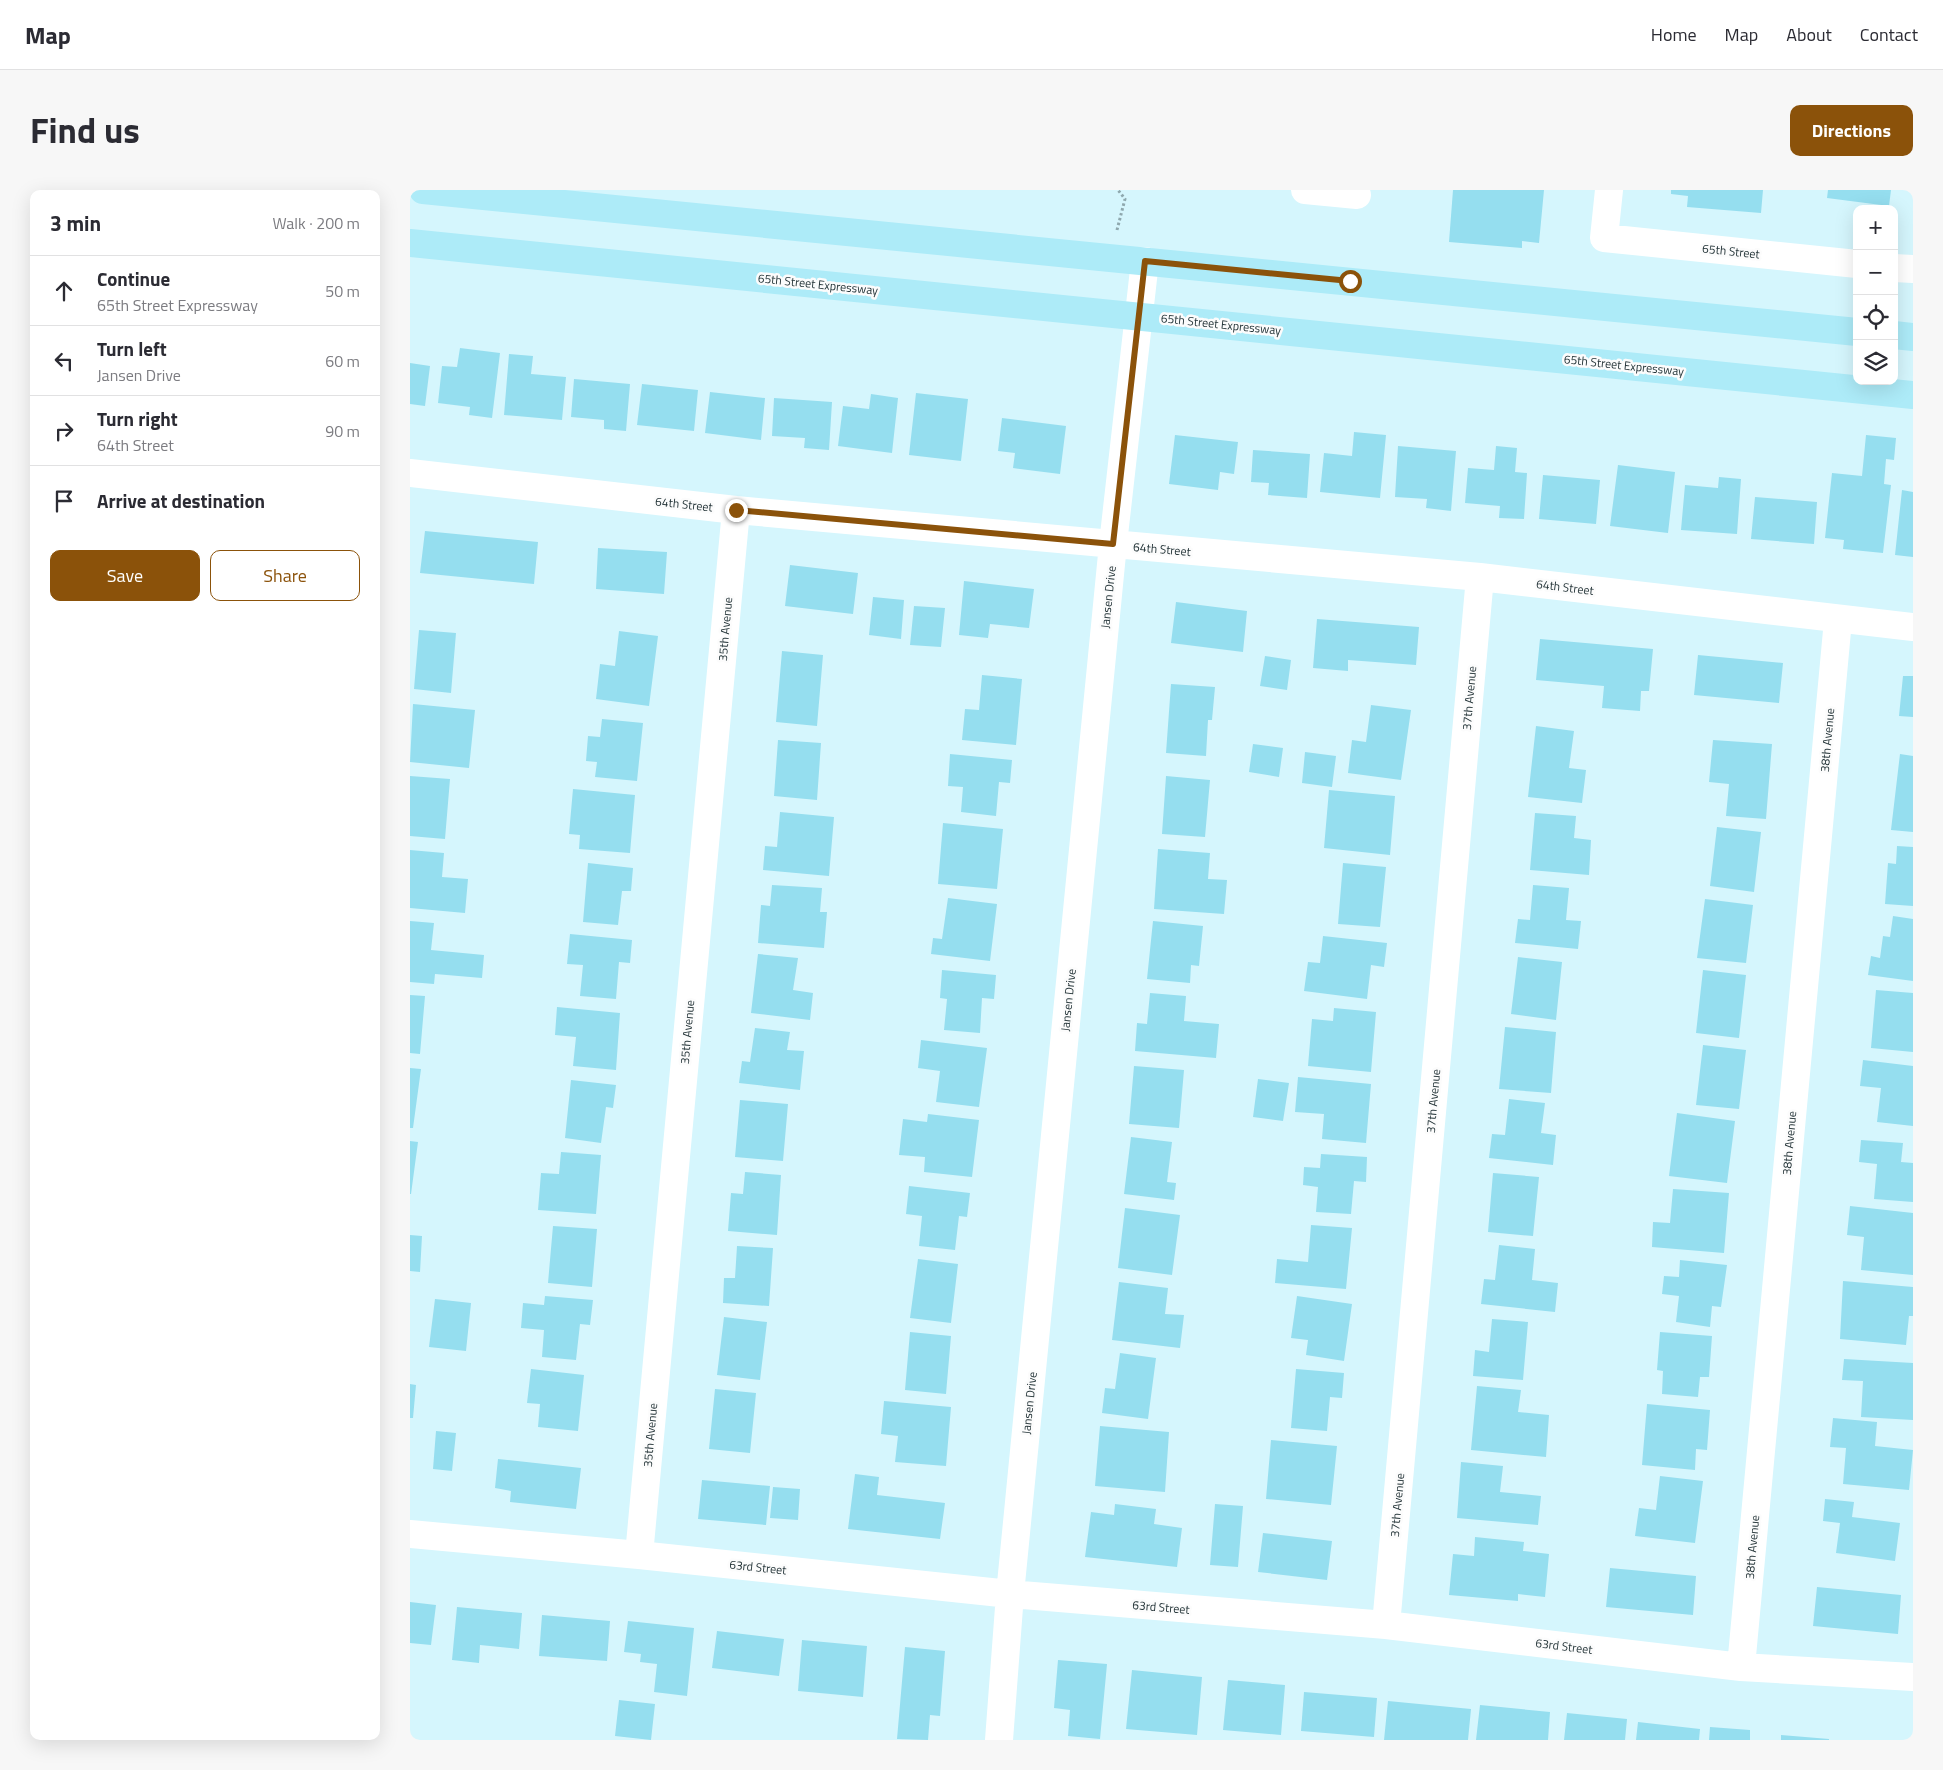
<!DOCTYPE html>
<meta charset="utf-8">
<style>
body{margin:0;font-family:"Titillium Web",sans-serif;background:#f7f7f7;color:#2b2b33}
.controls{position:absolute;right:15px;top:15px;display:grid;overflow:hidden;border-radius:10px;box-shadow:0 5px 20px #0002}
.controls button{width:45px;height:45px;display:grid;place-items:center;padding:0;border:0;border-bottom:1px solid #e1e1e2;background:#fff;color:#2b2b33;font:25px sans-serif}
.stop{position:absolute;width:15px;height:15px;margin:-11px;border:4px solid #8b520a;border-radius:50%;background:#fff}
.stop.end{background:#8b520a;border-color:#fff;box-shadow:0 1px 5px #0008}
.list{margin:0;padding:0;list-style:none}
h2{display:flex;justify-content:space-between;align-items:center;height:65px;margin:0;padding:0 20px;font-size:21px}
h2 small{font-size:16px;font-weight:400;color:#7c7c81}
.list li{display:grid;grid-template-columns:32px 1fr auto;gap:15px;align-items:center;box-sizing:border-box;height:70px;padding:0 20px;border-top:1px solid #e1e1e2}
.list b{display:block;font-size:19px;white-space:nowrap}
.list p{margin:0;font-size:16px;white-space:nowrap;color:#7c7c81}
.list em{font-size:16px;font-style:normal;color:#7c7c81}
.actions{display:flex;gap:10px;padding:15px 20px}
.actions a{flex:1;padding:11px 0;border:1px solid #8b520a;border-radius:10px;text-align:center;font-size:18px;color:#8b520a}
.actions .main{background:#8b520a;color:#fff}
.icon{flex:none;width:28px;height:28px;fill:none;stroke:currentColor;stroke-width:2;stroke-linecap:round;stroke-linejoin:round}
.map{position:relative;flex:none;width:1503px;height:1550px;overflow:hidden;border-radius:10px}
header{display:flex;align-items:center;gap:30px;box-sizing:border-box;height:70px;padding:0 25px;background:#fff;border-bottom:1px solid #e1e1e2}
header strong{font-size:24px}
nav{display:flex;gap:28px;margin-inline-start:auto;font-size:18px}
.intro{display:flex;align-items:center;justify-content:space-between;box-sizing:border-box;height:120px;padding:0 30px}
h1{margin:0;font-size:35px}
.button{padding:12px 22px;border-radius:10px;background:#8b520a;color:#fff;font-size:18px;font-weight:700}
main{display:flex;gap:30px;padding:0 30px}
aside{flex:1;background:#fff;border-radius:10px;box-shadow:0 5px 20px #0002}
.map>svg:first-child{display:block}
.building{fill:#95deef}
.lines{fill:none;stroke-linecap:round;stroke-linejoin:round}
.path{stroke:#8ea8ae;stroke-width:3;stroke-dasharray:2.5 2.5;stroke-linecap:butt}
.minor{stroke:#fff;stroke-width:28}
.major{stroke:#adebf8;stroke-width:28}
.route{stroke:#8b520a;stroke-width:6}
.labels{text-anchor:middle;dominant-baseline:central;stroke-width:5;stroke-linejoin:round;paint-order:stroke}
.street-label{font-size:12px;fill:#243438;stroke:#fcfcfc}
</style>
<header>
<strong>Map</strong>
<nav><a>Home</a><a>Map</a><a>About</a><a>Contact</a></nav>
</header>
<div class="intro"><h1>Find us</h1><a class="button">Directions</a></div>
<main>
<aside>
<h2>3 min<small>Walk · 200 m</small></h2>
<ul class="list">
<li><svg class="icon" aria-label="ahead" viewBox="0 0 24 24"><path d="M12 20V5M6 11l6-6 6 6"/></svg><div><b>Continue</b><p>65th Street Expressway</p></div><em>50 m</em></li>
<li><svg class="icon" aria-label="left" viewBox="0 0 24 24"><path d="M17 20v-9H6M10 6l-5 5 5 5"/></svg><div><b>Turn left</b><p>Jansen Drive</p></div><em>60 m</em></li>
<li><svg class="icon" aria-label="right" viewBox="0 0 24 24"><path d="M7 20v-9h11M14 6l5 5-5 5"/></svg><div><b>Turn right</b><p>64th Street</p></div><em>90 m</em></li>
<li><svg class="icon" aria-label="arrive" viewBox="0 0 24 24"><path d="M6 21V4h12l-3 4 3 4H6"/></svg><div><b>Arrive at destination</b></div></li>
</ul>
<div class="actions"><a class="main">Save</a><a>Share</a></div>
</aside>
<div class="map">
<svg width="1503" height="1550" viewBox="0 0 1503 1550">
<rect width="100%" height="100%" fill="#d5f6fd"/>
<!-- building -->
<path class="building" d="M1043,0h91l-5,53 -17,-2v7l-73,-6z
M1261,0h92l-2,23 -74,-6 1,-11 -17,-2z
M1418,0h63l-2,16 -62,-8z
M50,158l40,5 -8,65 -23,-3 1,-8 -32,-4 4,-37 15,1z
M99,164l24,2 -2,18 35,3 -4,43 -58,-5z
M0,173l20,3 -5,40 -15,-2z
M164,189l56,5 -4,47 -22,-2v-9l-33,-3z
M232,194l56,6 -4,41 -57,-6z
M300,202l55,6 -4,42 -56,-7z
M506,203l52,6 -7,62 -52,-6z
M461,204l27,4 -6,55 -54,-7 5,-40 26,3z
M364,208l58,4 -3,48 -25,-2 1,-10 -33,-2z
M592,228l64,8 -6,48 -47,-6 2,-15 -17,-2z
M944,242l32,3 -6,63 -60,-6 4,-39 28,3z
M765,245l63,7 -4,32 -14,-2 -2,18 -49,-6z
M1456,245l30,3 -2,22 -8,-1 -2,25 7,1 -8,68 -40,-4 1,-9 -19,-2 7,-65 30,3z
M988,256l58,5 -5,60 -25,-3 1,-9 -32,-2z
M1086,256l21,2 -2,24 12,1 -3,46 -25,-1 1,-12 -35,-3 3,-35 26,2z
M843,260l57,4 -3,44 -39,-3 1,-12 -18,-1z
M1208,275l57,7 -7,61 -58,-7z
M1133,285l57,5 -4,44 -57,-5z
M1309,287l22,2 -4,55 -56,-4 4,-45 33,3z
M1492,300l11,2v65l-18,-2z
M1345,307l62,5 -3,42 -63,-5z
M15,341l113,11 -4,42 -114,-11z
M188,358l69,4 -3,42 -68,-5z
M380,375l68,8 -5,41 -68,-8z
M554,391l70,8 -5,39 -39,-4 -2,14 -29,-3z
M463,407l31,3 -3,39 -32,-4z
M766,412l71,9 -4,41 -72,-9z
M504,416l31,2 -4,39 -31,-2z
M907,429l102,8 -3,38 -68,-5v11l-35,-3z
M9,440l37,3 -5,60 -37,-4z
M209,441l39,5 -9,70 -53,-7 4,-35 15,2z
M1130,449l113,10 -4,42h-8l-1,20 -38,-3 2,-22 -68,-6z
M372,461l41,4 -6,71 -41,-4z
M1288,465l85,8 -4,40 -85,-8z
M855,466l26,4 -4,30 -27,-4z
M572,485l40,4 -6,66 -54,-5 3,-31 14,1z
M1493,486h10v41l-14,-1z
M761,494l44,3 -3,33h-4l-2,36 -40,-3z
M3,514l62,6 -6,58 -59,-6z
M961,515l40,5 -10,70 -53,-7 4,-33 14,2z
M192,529l41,4 -6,58 -42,-4 2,-15 -11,-1 2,-25 12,1z
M1126,536l38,5 -5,37 17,2 -4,33 -54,-6z
M368,550l43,3 -4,57 -43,-4z
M1303,550l59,4 -6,75 -40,-3 3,-32 -20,-2z
M843,554l30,4 -4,29 -30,-5z
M895,562l31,4 -4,31 -30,-4z
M540,564l62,6 -2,23 -11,-1 -3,34 -35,-4 2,-25 -15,-1z
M1490,564l13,2v76l-22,-2z
M0,586l40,3 -5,60 -35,-3z
M756,586l44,4 -5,57 -43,-3z
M163,599l62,6 -5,58 -51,-4 1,-14 -11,-1z
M919,600l66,6 -5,59 -66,-7z
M370,622l54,5 -5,59 -66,-6 2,-24 12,1z
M1125,623l41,3 -2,22 17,2 -2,35 -59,-5z
M533,633l60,6 -6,60 -59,-5z
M1307,637l44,5 -7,60 -44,-6z
M1487,656l16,1v59l-28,-2 3,-41 8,1z
M748,659l52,4 -2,26 19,1 -3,34 -70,-5z
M0,660l34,3 -2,24 26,2 -3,34 -55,-5z
M178,673l45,5 -2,23h-9l-4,34 -35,-3z
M933,673l43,4 -6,60 -42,-3z
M362,695l50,3 -2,24h7l-3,36 -66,-5 3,-38 9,1z
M1123,695l36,3 -3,32 15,1 -3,28 -63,-6 3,-24 12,1z
M538,708l49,6 -7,57 -59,-7 2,-16 9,1z
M1295,709l48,6 -7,58 -49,-5z
M1483,726l20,3v62l-45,-6 3,-19 9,2 3,-22 7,1z
M0,731l24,2 -3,27 53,5 -2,23 -47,-4 -1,10 -24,-2z
M743,731l50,5 -4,40 -8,-1 -1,18 -43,-4z
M160,744l62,6 -2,23 -11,-1 -3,37 -36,-3 3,-31 -16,-1z
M913,746l64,7 -3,24 -13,-2 -4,34 -63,-8 4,-29 12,1z
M348,764l40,4 -5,32 20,3 -3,27 -59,-7z
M1108,767l44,5 -6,58 -45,-6z
M532,780l54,5 -2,24 -12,-1 -2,35 -36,-3 3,-31 -7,-1z
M1293,780l43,5 -7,63 -43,-5z
M1466,800l37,3v59l-42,-4z
M740,803l36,3 -2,25 35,3 -3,34 -81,-7 2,-28 10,1z
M0,805l15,1 -5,58 -10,-1z
M147,817l63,6 -4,57 -43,-4 3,-29 -21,-2z
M924,818l42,4 -5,60 -63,-6 4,-47 21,2z
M1095,837l51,5 -5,61 -52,-4z
M345,838l35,4 -3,18 17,1 -4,39 -61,-7 3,-22 8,1z
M511,850l66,8 -8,59 -43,-5 4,-31 -22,-3z
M1293,855l43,5 -7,59 -43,-4z
M1453,870l50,6v60l-36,-4 4,-34 -21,-2z
M724,876l50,4 -5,58 -50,-4z
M0,878l11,1 -8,59h-3z
M888,887l73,7 -5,59 -44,-4 2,-25 -29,-2z
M848,889l31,4 -6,38 -30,-4z
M161,890l45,5 -3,23 -7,-1 -5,36 -36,-5z
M1099,909l36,4 -4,30 15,2 -3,30 -64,-7 3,-24 13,1z
M330,910l48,4 -5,57 -48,-4z
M1267,923l58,8 -8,62 -58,-7z
M518,924l51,6 -7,57 -48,-5 1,-15 -26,-2 4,-36 24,3z
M721,947l41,5 -5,40 9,1 -2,17 -50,-6z
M1451,950l42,3 -2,19 12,1v39l-39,-3 3,-35 -18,-2z
M0,951l8,1 -7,52h-1z
M151,962l40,3 -5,59 -58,-4 3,-37 18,1z
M911,964l46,3 -1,25 -12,-1 -3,33 -35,-2 2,-25 -15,-2 1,-18 16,1z
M335,982l36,3 -4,60 -49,-4 3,-38 12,1z
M1083,983l46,4 -6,59 -45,-4z
M499,996l61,7 -3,24 -8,-1 -4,34 -36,-4 3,-30 -16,-2z
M1263,999l56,4 -5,60 -72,-6 1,-25 17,1z
M1440,1016l63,7v62l-52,-5 3,-33 -17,-2z
M715,1018l55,7 -8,60 -54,-7z
M901,1035l41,3 -6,61 -71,-6 2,-24 31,3z
M143,1036l44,3 -5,58 -44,-4z
M0,1045l12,1 -2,36 -10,-1z
M1089,1055l36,4 -3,31 26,3 -3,29 -74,-8 3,-25 11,1z
M327,1056l36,2 -4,58 -46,-3 1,-25h11z
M508,1069l40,5 -7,59 -41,-5z
M1270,1070l47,5 -6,42 -9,-1 -2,21 -34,-5 3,-26 -17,-2 2,-18 15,1z
M1433,1091l70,6v29h-4l-3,29 -66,-6z
M709,1092l49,6 -3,26 19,1 -4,33 -68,-8z
M135,1106l48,4 -3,25 -10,-1 -4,36 -34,-3 2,-27 -23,-2 2,-25 21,2z
M887,1106l55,8 -8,57 -38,-6 2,-15 -17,-2z
M25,1109l36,4 -5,48 -37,-4z
M314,1127l43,5 -7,58 -43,-5z
M1082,1129l36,3 -5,58 -50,-4 2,-26 14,2z
M500,1142l41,4 -5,58 -41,-4z
M1250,1142l52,4 -3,41h-9l-2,20 -36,-3 1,-23 -6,-1z
M710,1163l36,5 -8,61 -46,-6 3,-25 10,1z
M1434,1169l69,4v57l-52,-3 2,-36 -21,-1z
M121,1179l53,6 -6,56 -40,-4 2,-23 -13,-1z
M886,1179l48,4 -2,25 -12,-1 -3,34 -36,-3z
M0,1194l6,1 -3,33h-3z
M1067,1196l44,4 -3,22 31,3 -3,42 -75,-7z
M305,1199l41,4 -6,60 -41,-4z
M474,1211l67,6 -5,59 -51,-4 3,-26 -17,-2z
M1237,1214l63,6 -3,40 -11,-1 -1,21 -53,-5z
M1423,1228l44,4 -2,24 38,4 -4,40 -66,-6 3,-36 -16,-1z
M690,1236l69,6 -4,60 -70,-6z
M26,1241l20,2 -4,38 -19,-2z
M861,1250l66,6 -6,59 -65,-6z
M88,1269l83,9 -5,41 -66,-7 1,-11 -16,-3z
M1051,1272l42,4 -3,26 41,4 -3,29 -81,-7z
M445,1284l24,3 -2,18 68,8 -5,36 -92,-10z
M1250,1286l43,5 -8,62 -60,-7 4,-28 17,2z
M292,1290l68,6 -4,39 -68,-6z
M363,1297l27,2 -2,31 -28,-2z
M1415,1309l29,3 -2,15 48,6 -5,38 -59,-8 4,-30 -17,-2z
M705,1314l41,5 -2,15 28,4 -5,39 -92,-10 6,-45 23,3z
M805,1314l28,2 -5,61 -28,-2z
M853,1343l69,8 -5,39 -69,-8z
M1065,1347l49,5 -1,9 26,3 -4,43 -27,-3v7l-69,-6 4,-41 21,2z
M1200,1378l86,8 -3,39 -87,-8z
M1407,1397l84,8 -3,39 -85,-8z
M0,1412l26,3 -5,40 -21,-2z
M47,1417l65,6 -3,36 -39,-4 -1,18 -27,-3z
M132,1425l68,6 -3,40 -68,-5z
M218,1431l66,7 -7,68 -33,-4 3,-28 -17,-2 1,-8 -17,-2z
M307,1441l67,8 -5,37 -67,-8z
M392,1450l65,6 -4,51 -65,-6z
M495,1457l40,4 -5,65 -10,-1 -2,25 -31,-1z
M648,1470l49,4 -7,75 -32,-3 2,-26 -16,-2z
M722,1480l70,7 -5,58 -71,-6z
M818,1490l57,5 -4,50 -58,-5z
M894,1502l73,6 -3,39 -73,-6z
M209,1510l36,4 -4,36 -36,-4z
M978,1511l83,8 -3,31h-84z
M1070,1515l70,7 -2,28h-72z
M1157,1523l60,6 -2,21h-61z
M1228,1532l62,7 -1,11h-63z
M1300,1537l40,3v10h-41z
M1371,1545l48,4v1h-48z"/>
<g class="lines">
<!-- path -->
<path class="path" d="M707,40l8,-31 -7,-9"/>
<!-- minor -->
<path class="minor" d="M895,0l52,5
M1199,0l-5,48 253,26
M1484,78l19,1
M0,283l326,37 744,67 433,50
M0,1344l229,21 371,39 376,31 355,42 172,10
M229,1365l97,-1045
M976,1435l94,-1048
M1331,1477l97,-1047
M589,1550l11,-146 103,-1050 32,-283"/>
<!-- major -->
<path class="major" d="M13,0l1434,142
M0,53l1503,152
M1484,145l19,2"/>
</g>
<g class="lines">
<!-- route -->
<path class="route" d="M326,320l377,34 32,-283 205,20"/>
</g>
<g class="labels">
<!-- street labels -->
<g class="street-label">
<text transform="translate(1321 61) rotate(6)">65th Street</text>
<text transform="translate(408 94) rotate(6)">65th Street Expressway</text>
<text transform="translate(811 134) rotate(6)">65th Street Expressway</text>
<text transform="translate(1214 175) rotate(6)">65th Street Expressway</text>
<text transform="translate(274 314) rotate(6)">64th Street</text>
<text transform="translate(752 359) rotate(5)">64th Street</text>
<text transform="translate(1155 397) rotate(7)">64th Street</text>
<text transform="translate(698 407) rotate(-84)">Jansen Drive</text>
<text transform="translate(315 439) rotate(-85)">35th Avenue</text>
<text transform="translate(1059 508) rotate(-85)">37th Avenue</text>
<text transform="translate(1417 550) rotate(-85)">38th Avenue</text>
<text transform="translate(658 810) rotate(-84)">Jansen Drive</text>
<text transform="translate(277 842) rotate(-85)">35th Avenue</text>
<text transform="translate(1023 911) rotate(-85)">37th Avenue</text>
<text transform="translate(1379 953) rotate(-85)">38th Avenue</text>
<text transform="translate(619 1213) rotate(-84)">Jansen Drive</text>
<text transform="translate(240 1245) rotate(-85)">35th Avenue</text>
<text transform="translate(987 1315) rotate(-85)">37th Avenue</text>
<text transform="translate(1342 1357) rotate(-85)">38th Avenue</text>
<text transform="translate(348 1377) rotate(6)">63rd Street</text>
<text transform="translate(751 1417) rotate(5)">63rd Street</text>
<text transform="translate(1154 1456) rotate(7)">63rd Street</text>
</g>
</g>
</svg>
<div class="controls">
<button>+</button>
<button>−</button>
<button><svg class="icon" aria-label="locate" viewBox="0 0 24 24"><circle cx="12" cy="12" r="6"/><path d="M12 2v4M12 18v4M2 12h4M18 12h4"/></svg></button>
<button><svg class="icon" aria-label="layers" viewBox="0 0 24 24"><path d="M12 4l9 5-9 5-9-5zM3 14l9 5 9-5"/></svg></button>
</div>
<div class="stop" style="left:940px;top:91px"></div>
<div class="stop end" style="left:326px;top:320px"></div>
</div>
</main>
